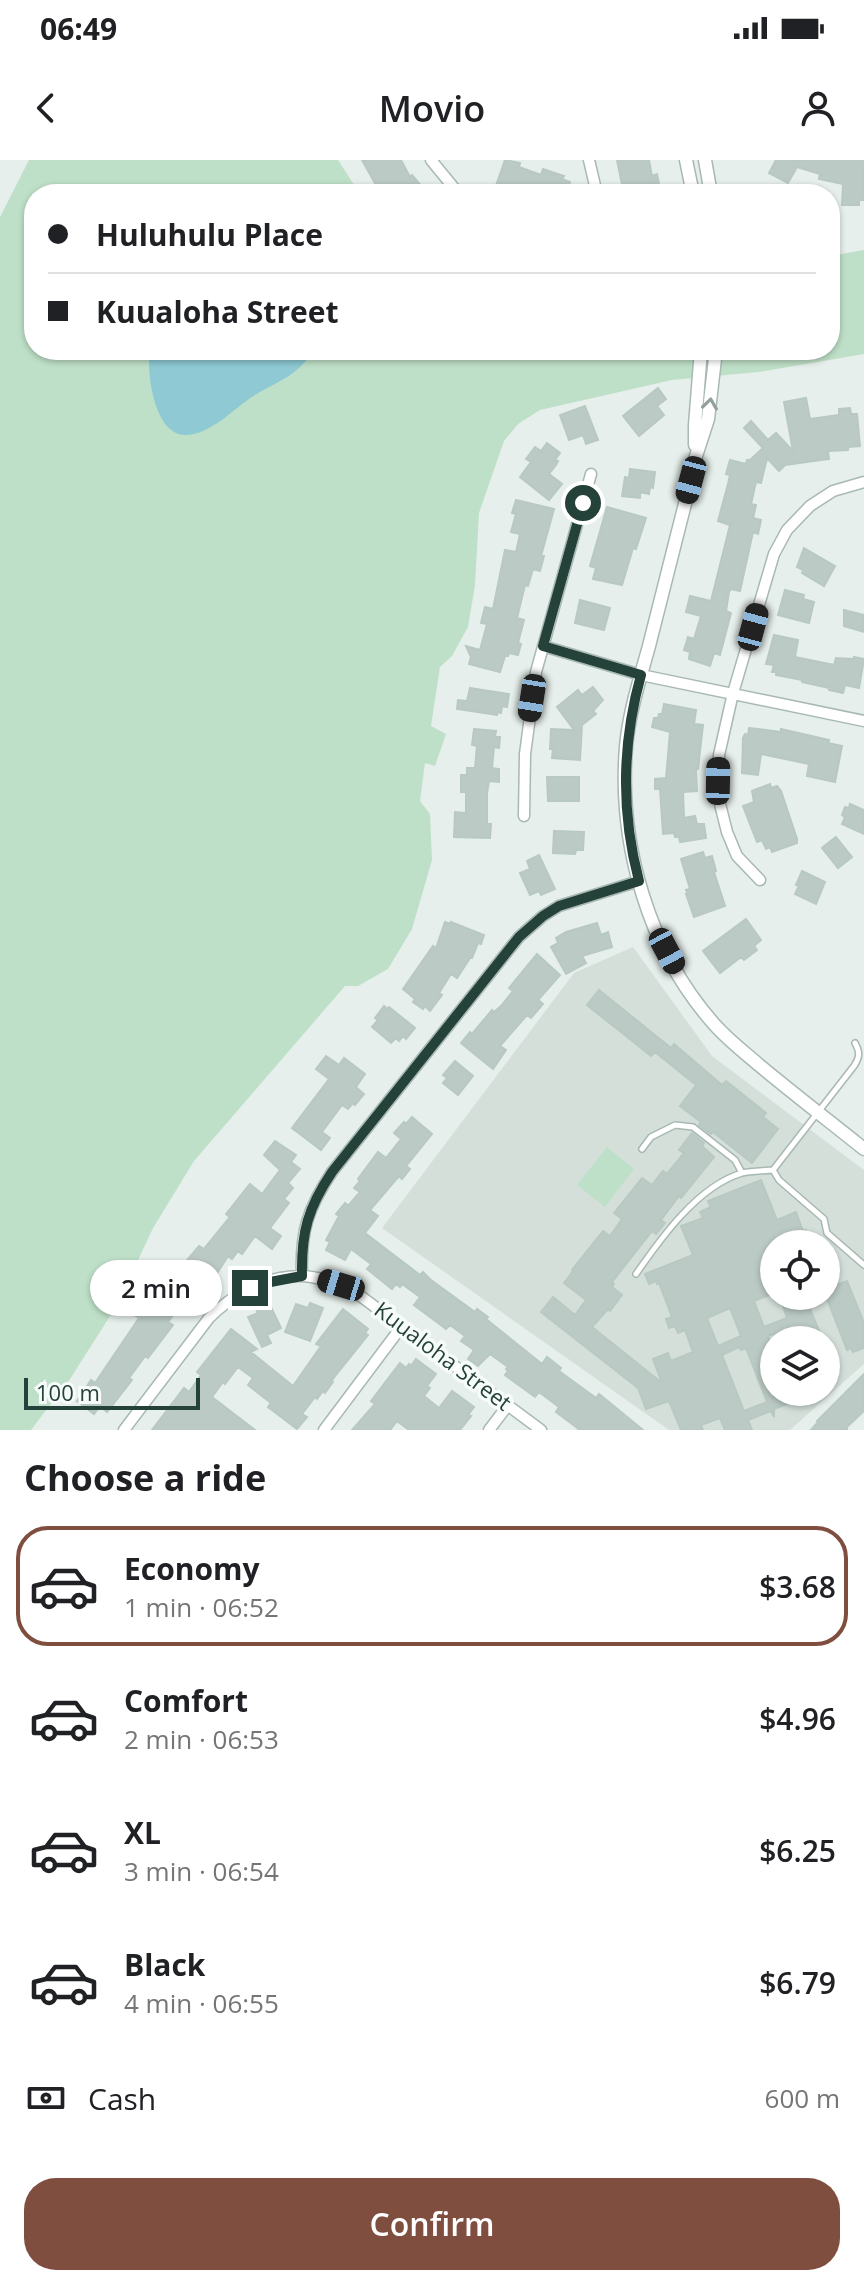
<!DOCTYPE html>
<meta charset="utf-8">
<style>
:root{--surface:#fff;--page:#f2f2f2;--text:#202124;--muted:#757577;--line:#e0e0e0;--accent:#7f4e3f}
body{margin:0;font-family:"Open Sans",sans-serif;background:var(--page);color:var(--text);height:100vh;display:flex;flex-direction:column;font-size:30px;white-space:nowrap}
*{box-sizing:border-box;margin:0}
p{font-size:26px;color:var(--muted)}
.icon{flex:none;width:44px;height:44px;fill:none;stroke:currentColor;stroke-width:2;stroke-linecap:round;stroke-linejoin:round}
.map{position:relative;height:1270px;overflow:hidden}
.sheet{display:flex;flex-direction:column;background:var(--surface);flex:1}
.sheet>*{flex:none}
.top-card{position:absolute;left:24px;top:24px;width:816px;height:176px;border-radius:32px;box-shadow:0 2px 6px #0004;display:grid;align-content:center;height:176px;padding:0 24px;background:var(--surface)}
.controls{position:absolute;left:760px;top:1070px;display:grid;gap:16px}
.controls a{display:grid;place-items:center;width:80px;height:80px;border-radius:50%;background:var(--surface);box-shadow:0 2px 6px #0004;font-size:40px}
.scale{position:absolute;left:24px;bottom:20px;width:176px;box-sizing:border-box;padding-left:8px;border:4px solid #24423a;border-top:0;font-size:22px;line-height:28px;white-space:nowrap;color:#24423a;-webkit-text-stroke:6px #f7fbf9;paint-order:stroke}
.end{position:absolute;width:36px;height:36px;margin:-18px;border:10px solid #24423a;background:#fff;box-shadow:0 0 0 4px #fff}
.from{border-radius:50%}
.bubble{position:absolute;height:56px;border-radius:28px;background:var(--surface);box-shadow:0 2px 6px #0004;font-size:26px;font-weight:600;line-height:56px;text-align:center}
.car{position:absolute;width:24px;height:48px;margin:-24px -12px;border-radius:10px;box-shadow:0 0 6px 2px #0007;background:linear-gradient(#222 24%,#8ab4d8 0 40%,#222 0 76%,#8ab4d8 0 86%,#222 0)}
.top-card b{display:flex;align-items:center;gap:28px;height:76px;font-size:30px}
.top-card b+b{border-top:2px solid var(--line)}
.top-card i{width:20px;height:20px;background:var(--text)}
ul{padding:0;list-style:none}
li{display:flex;align-items:center;gap:24px;height:120px;margin:0 16px 12px;padding:0 8px;border:4px solid transparent;border-radius:32px}
li div{flex:1}
li b{display:block;font-size:30px}
li em{font-style:normal;font-weight:600}
li.active{border-color:var(--accent)}
li>.icon{width:72px;height:72px;stroke-width:1.5}
h2{padding:0 24px;font-size:36px;line-height:96px}
.pay{display:flex;align-items:center;gap:20px;height:88px;padding:0 24px;font-size:30px}
.pay p{margin-inline-start:auto}
.primary-button{display:flex;gap:16px;margin-top:auto;padding:16px 24px}
.primary-button a{flex:1;height:92px;border-radius:32px;background:var(--accent);color:#fff;font-size:32px;font-weight:600;line-height:92px;text-align:center}
.status{display:flex;justify-content:space-between;align-items:center;height:56px;padding:0 40px;background:var(--surface);direction:ltr}
.status svg{height:22px;fill:currentColor}
header{display:flex;justify-content:space-between;align-items:center;height:104px;padding:0 24px;background:var(--surface);font-size:36px;font-weight:600}
.map>svg:first-child{display:block}
.built{fill:#d4dfda;fill-rule:evenodd}
.green{fill:#bfe0c8}
.water{fill:#8ec9d4}
.building{fill:#bbcac4;stroke:#b8c9c2;stroke-width:2;fill-rule:evenodd}
.lines{fill:none;stroke-linecap:round;stroke-linejoin:round}
.service-casing{stroke:#a8b8b2;stroke-width:8}
.minor-casing{stroke:#a8b8b2;stroke-width:13}
.tertiary-casing{stroke:#a8b8b2;stroke-width:15}
.service{stroke:#fff;stroke-width:5}
.minor{stroke:#fff;stroke-width:10}
.tertiary{stroke:#fff;stroke-width:12}
.oneway{stroke:#92a09c}
.route{stroke:#24423a;stroke-width:10}
.labels{text-anchor:middle;stroke-width:7;stroke-linejoin:round;paint-order:stroke}
.street-label{font-size:22px;fill:#24423a;stroke:#f7fbf9}
</style>
<div class="status"><b>06:49</b><svg viewBox="0 0 49 12"><path d="M0 12V9h3v3zM5 12V6h3v6zM10 12V3h3v9zM15 12V0h3v12zM26 1h20v11H26zM47 4h2v5h-2z"/></svg></div>
<header><svg class="icon" aria-label="back" viewBox="0 0 24 24"><path d="M15 5l-7 7 7 7"/></svg>Movio<svg class="icon" aria-label="person" viewBox="0 0 24 24"><circle cx="12" cy="8" r="4"/><path d="M4 21q1-7 8-7t8 7"/></svg></header>
<div class="map">
<svg width="864" height="1270" viewBox="0 0 864 1270">
<rect width="100%" height="100%" fill="#e6efeb"/>
<path class="built" d="M633,787L712,896L864,1010V1204L790,1270H669L382,1068L574,813ZM774,1084H826V1136H774ZM774,1180H826V1232H774Z"/>
<path class="green" d="M29,0H338L360,34H34V190H830V96L864,90V194L759,212L672,220L540,250L518,264L504,281L479,353L475,425L468,467L452,496L440,507L431,566L446,574L435,606L425,603L420,641L430,654L432,700L412,769L388,809L358,826H345L194,1001L153,1068L117,1145L70,1219L31,1270H0V57Z
M607,987L634,1009L605,1047L577,1025Z"/>
<path class="water" d="M150,190H203L213,194L229,195L249,194L264,190H314C309,198 301,207 293,213C281,222 267,227 255,235C234,248 211,275 185,275C154,275 146,212 150,190Z"/>
<path class="building" d="M362,0H401L410,17L412,15L428,34H381Z
M505,0L520,3L519,7L541,15L543,9L564,16L562,19L570,22L567,34H518L508,30L507,34H493Z
M617,0H649L652,16L657,14L661,34H624Z
M776,0H864V40H859V45H842L843,24L819,19L820,14L797,7L788,23L769,13Z
M658,228L666,239L657,246L664,255L639,276L623,256Z
M806,238L810,259L839,255V249L850,248L851,254H857L860,286L848,287V290L828,291L829,299L785,305L779,311L767,298L761,323L756,322L751,344L756,345L753,358L761,360L758,374L753,372L740,431L731,429L729,432L726,451L731,453L720,495L714,493L710,506L689,499L690,492L684,490L688,477L694,479L701,456L686,452L690,436L711,441L730,365L718,361L728,324L730,315L726,314L730,300L746,304L747,300H750L763,288L744,268L751,261L768,280L776,273L793,291L784,242Z
M585,246L598,280L586,284L583,275L569,280L560,255Z
M547,283L560,293L555,300L558,301L556,305L549,314L562,324L549,340L520,317L531,302L526,299L535,287L541,291Z
M630,309L655,312L653,328L650,327L649,334L640,332V338L622,336L625,317L629,318Z
M516,340L554,349L541,396H544L540,411L533,409L528,426L525,425L517,458L524,460L518,483L521,484L518,495L509,493L508,496H505L500,512L469,504L471,497L466,486L480,490L487,464L481,463L485,447L493,449L505,390L516,392L520,374L511,372L516,354L512,353Z
M607,347L646,358L636,389L633,388L622,425L593,419L596,408L590,406Z
M804,388L835,406L824,426L802,413L803,410L797,407Z
M785,430L804,435L803,439L814,442L809,463L778,455Z
M580,440L610,448L604,470L575,463Z
M844,450L864,455V472L844,466Z
M774,475L798,480L795,497L834,505L836,498L854,499V497L864,499L859,528L845,525L843,533L829,530V528L802,522V520L776,515V512H772L774,505L766,504Z
M593,527L603,540L593,551L596,554L582,565L580,600L552,598L553,589H550L551,569L574,570L557,547L578,530L582,535Z
M470,528L509,534L507,547L502,546L501,553L498,552L497,555L457,549L458,540L467,541Z
M664,544L696,550L694,564L703,565L698,609H696L697,631L683,632L684,658L695,656L697,664H704L706,678L680,682L679,677H675L674,673L663,674L660,629H655V619L666,618L670,572L652,567L654,558H658L659,554H662Z
M749,568L781,572V569L829,580L828,583L842,586L835,622L807,616L809,604L761,594L758,615L742,613L743,578L745,574L748,575Z
M474,569L496,571L495,577H500L499,588L494,587L492,608L499,609V622L489,621L487,633V664H491L490,678L454,677L455,652L466,653V632H461V615H467V608H475L477,586L472,585Z
M547,617H579V641H548Z
M770,624L771,628L777,626L781,631L797,679V683L772,692L770,687L766,689L762,680L757,682L743,646L754,642L752,631Z
M850,644L864,650V674L842,664L845,657L842,655L845,647L849,648Z
M554,671L584,672L583,690H576L575,694L553,693Z
M836,677L852,697L838,708L822,688Z
M703,692L705,698L712,696L716,711L714,712L725,746L694,757L686,734H688L686,730L690,729L681,699Z
M539,695L555,729L541,735L539,731L530,735L520,713L530,709L527,701Z
M802,711L825,722L816,744L795,734L799,726L796,725Z
M746,759L761,780L754,786L757,790L744,800L741,797L720,813L703,791Z
M445,762L451,764V762L484,775L481,784L478,783L472,798H470L457,818L451,814L439,833L442,835L430,851L425,846L423,849L413,842L415,839L403,829L433,786L436,788Z
M597,763L601,775L608,772L612,787L582,796L586,803L566,814L551,787L558,783L556,778L566,772Z
M537,794L560,815L538,840L543,844L531,858L527,855L500,886L506,890L493,909L461,883L470,872L472,874L492,850L494,852L501,846L513,831L509,828Z
M599,830L671,888L674,884L722,925L726,921L766,953L763,957L778,969L752,1003L713,972L711,974L699,965L701,962L680,946L696,925L655,892L651,896L587,845Z
M384,846L387,849L389,847L415,868L406,879L403,876L399,881L396,878L391,883L372,867L378,860L375,858Z
M326,896L339,905L344,898L365,914L356,927L364,934L355,945L353,943L348,949L342,945L322,972L330,978L321,990L292,968L329,919L316,909Z
M455,901L473,916L458,935L443,923L447,918L443,915Z
M412,957L432,974L406,1006L410,1009L402,1019L399,1016L370,1050L378,1056L365,1073L420,1115L423,1112L431,1120L475,1152L477,1149L488,1157L486,1159L542,1204L547,1197L561,1208L559,1211L596,1238L599,1234L643,1270H580L556,1252L559,1247L539,1232L535,1237L505,1215L508,1211L506,1209L508,1207L490,1194L478,1206L468,1199L474,1190L461,1181L465,1176L450,1165L446,1169L414,1145L420,1137L402,1124L400,1127L396,1124L392,1129L367,1109L371,1104L351,1089L345,1100L326,1090L330,1082L326,1080L339,1056L336,1054L345,1043L348,1046L360,1032L354,1028L360,1021L358,1019L378,992L386,998L401,979L394,973L404,962L406,964Z
M692,973L704,983L702,986L714,997L681,1038L679,1036L661,1060L665,1063L656,1074L652,1071L612,1122L614,1124L612,1127L622,1135L610,1151L608,1149L592,1167L662,1223L653,1199L668,1193L671,1201L693,1192L685,1170L678,1173L675,1166L669,1168L666,1159L672,1157L659,1123L657,1124L656,1121L649,1124L645,1114L693,1095L681,1066L703,1058L700,1052L711,1047L708,1041L761,1020L777,1060L796,1052L803,1071L806,1070L812,1084H774V1133L754,1141L764,1167L787,1158L783,1146L805,1137L823,1180H796L791,1167L768,1176L774,1192V1232H790L794,1241L774,1249V1257L771,1251L748,1260L752,1270H725L720,1258L701,1265L703,1270H681L669,1241L646,1249L638,1228L541,1152L553,1137L575,1155L586,1140L564,1123L573,1111L572,1110L603,1071L610,1076L622,1059L614,1053L642,1018L652,1025L663,1011L667,1014L684,993L679,990ZM730,1148L741,1176L718,1186L707,1158ZM739,1187L741,1190L746,1188L767,1242L744,1251L722,1195Z
M275,981L296,995L291,1002L300,1009L288,1023L293,1028L284,1039L289,1043L270,1068L281,1076L272,1089L255,1076L242,1094L238,1091L232,1099L228,1096L209,1126L204,1123L187,1147L182,1143L168,1162L173,1165L148,1198L145,1196L135,1210L129,1218L132,1220L107,1252L100,1246L94,1254L77,1241L91,1220L95,1223L139,1158L134,1155L165,1113L159,1109L164,1102L178,1111L199,1086L204,1089L230,1057L226,1054L250,1024L262,1034L280,1010L264,995Z
M847,1121L864,1163V1188L853,1192L851,1188L847,1190L826,1136V1129Z
M269,1143L281,1168L267,1175L271,1183L262,1187L248,1157L258,1153L256,1149Z
M310,1143L323,1148L310,1181L285,1172L296,1144L308,1148Z
M343,1149L368,1169L365,1173L368,1175L332,1220L333,1222L325,1233L323,1231L317,1239L315,1237L302,1254L307,1257L297,1269L268,1247L271,1243L248,1225L253,1218L238,1207L225,1224L223,1222L212,1237L255,1270H152L184,1228L189,1232L201,1215L197,1212L231,1169L257,1189L251,1192L293,1226L321,1186L316,1184Z
M416,1199L436,1214L427,1226L430,1228L424,1236L439,1248L452,1231L474,1247L468,1255L471,1256L460,1270H409L397,1261L390,1270H352L375,1244L371,1241L400,1203L406,1208L409,1204L411,1206Z
M864,1214V1251L847,1267V1270H811L818,1262L817,1261Z"/>
<g class="lines">
<defs>
<path id="service" d="M642,989L651,977L675,965L693,967L735,1000L742,1013
M773,1010L779,1020L824,1059L827,1073L864,1105
M636,1114C661,1078 698,1026 742,1013C752,1011 763,1011 773,1010L854,906C860,897 860,892 855,883"/>
<path id="minor" d="M431,0L459,34
M589,0L597,34
M543,486L641,515L864,561
M524,656L525,594L536,512L591,314
M760,720L737,696L727,672L720,644L719,595L733,533L774,394L787,370L810,346L833,331L864,322
M302,1116C300,1072 308,1048 332,1012L519,777L543,756L559,746L639,721
M124,1270L209,1158C233,1134 266,1116 300,1116C319,1116 338,1124 355,1132L541,1270
M324,1270L402,1166
M489,1270L508,1245"/>
<path id="tertiary" d="M686,0L693,34
M705,0L711,34
M716,190L708,259L696,296L691,320C677,375 663,430 649,486C640,519 629,552 626,587C618,684 649,791 714,864C727,879 744,892 759,905C794,934 829,961 864,989
M695,285V265L701,190"/>
</defs>
<use href="#service" class="service-casing"/>
<use href="#minor" class="minor-casing"/>
<use href="#tertiary" class="tertiary-casing"/>
<use href="#service" class="service"/>
<use href="#minor" class="minor"/>
<use href="#tertiary" class="tertiary"/>
</g>
<defs><path id="oneway-chevron" d="M-2-3.5L2.5 0L-2 3.5" fill="none" stroke-width="1.6" stroke-linecap="round" stroke-linejoin="round" transform="scale(2)"/></defs>
<use class="oneway" href="#oneway-chevron" transform="translate(710 244) rotate(-82)"/>
<g class="lines">
<path class="route" d="M250,1128L265,1123L302,1116C301,1072 308,1048 332,1012L519,777L543,756L559,746L639,721C621,653 622,583 641,515L543,486L583,343"/>
</g>
<g class="labels">
<g class="street-label">
<text transform="translate(443 1196) rotate(37)" y="8">Kuualoha Street</text>
</g>
</g>
</svg>
<div class="controls">
<a><svg class="icon" aria-label="locate" viewBox="0 0 24 24"><circle cx="12" cy="12" r="6"/><path d="M12 2v4M12 18v4M2 12h4M18 12h4"/></svg></a>
<a><svg class="icon" aria-label="layers" viewBox="0 0 24 24"><path d="M12 4l9 5-9 5-9-5zM3 14l9 5 9-5"/></svg></a>
</div>
<div class="scale">100 m</div>
<i class="end from" style="left:583px;top:343px"></i>
<i class="end" style="left:250px;top:1128px"></i>
<div class="bubble" style="left:90px;top:1100px;width:132px">2 min</div>
<i class="car" style="left:691px;top:320px;rotate:195deg"></i>
<i class="car" style="left:753px;top:467px;rotate:15deg"></i>
<i class="car" style="left:532px;top:538px;rotate:189deg"></i>
<i class="car" style="left:718px;top:621px;rotate:1deg"></i>
<i class="car" style="left:667px;top:791px;rotate:152deg"></i>
<i class="car" style="left:341px;top:1125px;rotate:287deg"></i>
<div class="top-card">
<b><i class="from"></i>Huluhulu Place</b>
<b><i></i>Kuualoha Street</b>
</div>
</div>
<section class="sheet">
<h2>Choose a ride</h2>
<ul>
<li class="active"><svg class="icon" aria-label="car" viewBox="0 0 24 24"><path d="M5 17H2v-5l4-1 3-4h7l3 4 3 1v5h-3M9 17h6M6 11h13"/><circle cx="7" cy="17" r="2"/><circle cx="17" cy="17" r="2"/></svg><div><b>Economy</b><p>1 min · 06:52</p></div><em>$3.68</em></li>
<li><svg class="icon" aria-label="car" viewBox="0 0 24 24"><path d="M5 17H2v-5l4-1 3-4h7l3 4 3 1v5h-3M9 17h6M6 11h13"/><circle cx="7" cy="17" r="2"/><circle cx="17" cy="17" r="2"/></svg><div><b>Comfort</b><p>2 min · 06:53</p></div><em>$4.96</em></li>
<li><svg class="icon" aria-label="car" viewBox="0 0 24 24"><path d="M5 17H2v-5l4-1 3-4h7l3 4 3 1v5h-3M9 17h6M6 11h13"/><circle cx="7" cy="17" r="2"/><circle cx="17" cy="17" r="2"/></svg><div><b>XL</b><p>3 min · 06:54</p></div><em>$6.25</em></li>
<li><svg class="icon" aria-label="car" viewBox="0 0 24 24"><path d="M5 17H2v-5l4-1 3-4h7l3 4 3 1v5h-3M9 17h6M6 11h13"/><circle cx="7" cy="17" r="2"/><circle cx="17" cy="17" r="2"/></svg><div><b>Black</b><p>4 min · 06:55</p></div><em>$6.79</em></li>
</ul>
<div class="pay"><svg class="icon" aria-label="cash" viewBox="0 0 24 24"><path d="M3 7h18v10H3z"/><circle cx="12" cy="12" r="2"/></svg>Cash<p>600 m</p></div>
<div class="primary-button"><a>Confirm</a></div>
</section>
